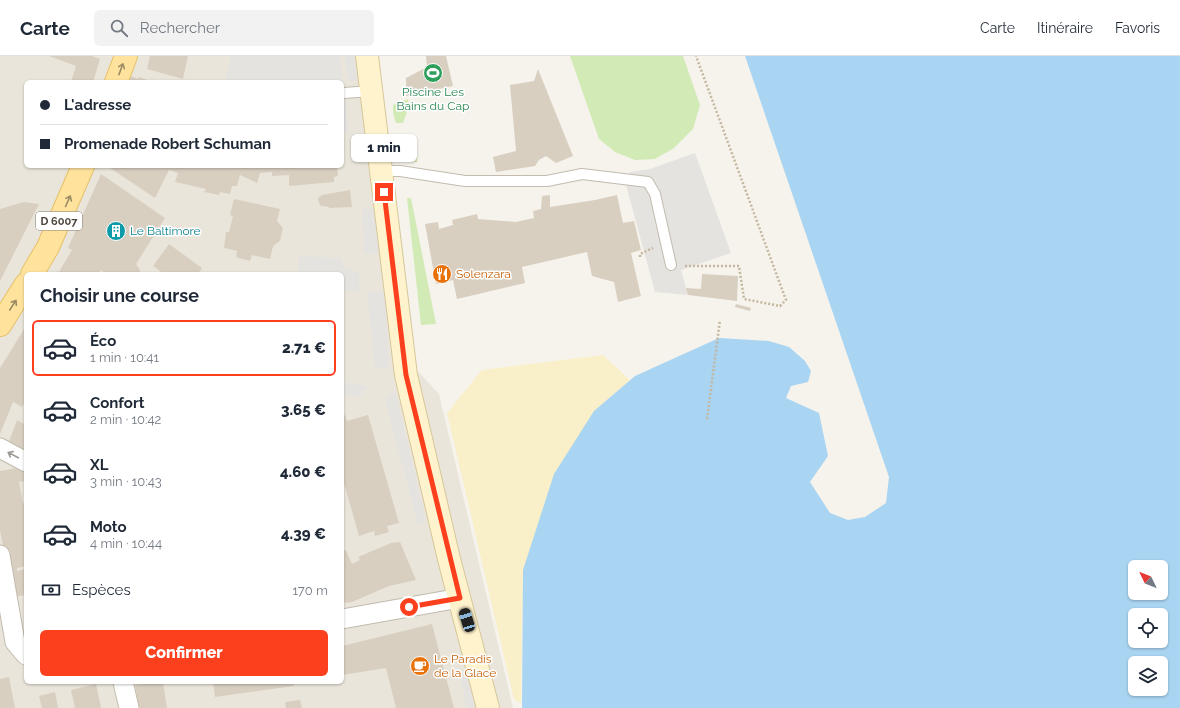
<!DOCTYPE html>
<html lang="fr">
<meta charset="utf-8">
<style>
:root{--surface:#fff;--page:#f2f2f3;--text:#1f2937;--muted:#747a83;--line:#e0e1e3;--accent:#fc3f1d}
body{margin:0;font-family:Raleway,sans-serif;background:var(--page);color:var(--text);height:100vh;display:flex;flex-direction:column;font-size:15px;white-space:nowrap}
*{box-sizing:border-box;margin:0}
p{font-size:13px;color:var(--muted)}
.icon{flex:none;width:22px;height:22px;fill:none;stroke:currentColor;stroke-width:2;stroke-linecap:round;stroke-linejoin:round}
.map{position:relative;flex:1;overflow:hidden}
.panel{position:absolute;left:24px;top:216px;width:320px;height:412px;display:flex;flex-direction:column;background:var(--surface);border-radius:6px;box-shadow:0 1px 3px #0004}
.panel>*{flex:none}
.hud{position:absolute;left:24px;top:24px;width:320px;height:88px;border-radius:6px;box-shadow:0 1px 3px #0004;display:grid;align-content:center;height:88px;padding:0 16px;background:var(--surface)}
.needle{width:26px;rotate:313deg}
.controls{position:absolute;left:1128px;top:504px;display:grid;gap:8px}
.controls a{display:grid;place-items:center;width:40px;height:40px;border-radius:6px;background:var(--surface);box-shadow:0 1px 3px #0004;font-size:20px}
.end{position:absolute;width:18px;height:18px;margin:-9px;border:5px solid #fc3f1d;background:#fff;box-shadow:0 0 0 2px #fff}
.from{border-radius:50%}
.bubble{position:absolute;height:28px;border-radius:6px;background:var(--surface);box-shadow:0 1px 3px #0004;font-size:13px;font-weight:800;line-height:28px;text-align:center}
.car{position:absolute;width:12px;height:24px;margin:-12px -6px;border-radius:5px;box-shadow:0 0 3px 1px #0007;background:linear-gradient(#222 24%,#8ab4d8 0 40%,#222 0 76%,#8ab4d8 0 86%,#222 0)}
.hud b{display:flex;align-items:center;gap:14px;height:38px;font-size:15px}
.hud b+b{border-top:1px solid var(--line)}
.hud i{width:10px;height:10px;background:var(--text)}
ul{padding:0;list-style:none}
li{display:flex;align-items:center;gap:12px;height:56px;margin:0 8px 6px;padding:0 8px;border:2px solid transparent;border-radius:6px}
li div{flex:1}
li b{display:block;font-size:15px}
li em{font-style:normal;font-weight:800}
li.active{border-color:var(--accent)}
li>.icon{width:36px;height:36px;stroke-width:1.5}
h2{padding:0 16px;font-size:18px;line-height:48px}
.pay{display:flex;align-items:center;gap:10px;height:44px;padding:0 16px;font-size:15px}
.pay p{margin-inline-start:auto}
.action{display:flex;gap:8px;margin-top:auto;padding:8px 16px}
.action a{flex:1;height:46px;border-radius:6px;background:var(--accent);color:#fff;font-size:16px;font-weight:800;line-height:46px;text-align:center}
header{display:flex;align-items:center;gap:24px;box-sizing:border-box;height:56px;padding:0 20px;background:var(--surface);border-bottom:1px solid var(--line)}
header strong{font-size:19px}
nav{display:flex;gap:22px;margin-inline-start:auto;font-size:14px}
.search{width:280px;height:36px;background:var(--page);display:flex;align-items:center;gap:10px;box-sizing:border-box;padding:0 14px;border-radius:6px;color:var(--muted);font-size:15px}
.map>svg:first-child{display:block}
.residential{fill:#eae5da;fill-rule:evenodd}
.green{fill:#d2eab5}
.sand{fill:#f9efc9}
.parking{fill:#e5e3e0}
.water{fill:#a9d4f2;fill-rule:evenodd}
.building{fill:#d8cfc1}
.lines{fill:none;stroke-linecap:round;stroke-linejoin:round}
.service-casing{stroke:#c2bbae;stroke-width:12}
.minor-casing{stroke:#c2bbae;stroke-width:21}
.secondary-casing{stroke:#d6c79b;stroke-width:24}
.primary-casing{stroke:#e6c16a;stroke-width:24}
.path{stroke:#c4b79f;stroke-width:2.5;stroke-dasharray:2 2;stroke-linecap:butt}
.service{stroke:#fff;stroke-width:10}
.minor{stroke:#fff;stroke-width:19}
.secondary{stroke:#fff3cd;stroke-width:22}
.primary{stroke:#ffe39c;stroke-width:22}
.oneway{stroke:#9c8c66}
.oneway2{stroke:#9c9892}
.route{stroke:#fc3f1d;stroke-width:5}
.labels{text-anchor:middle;stroke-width:3;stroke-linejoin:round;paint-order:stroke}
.shield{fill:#fff;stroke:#817c74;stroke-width:1}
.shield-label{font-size:11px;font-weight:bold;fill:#4b4439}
.leisure-label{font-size:12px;fill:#27864d;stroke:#fff}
.culture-label{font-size:12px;fill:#0d838f;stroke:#fff;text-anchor:start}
.food-label{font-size:12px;fill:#c56008;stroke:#fff;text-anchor:start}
</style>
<header>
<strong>Carte</strong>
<div class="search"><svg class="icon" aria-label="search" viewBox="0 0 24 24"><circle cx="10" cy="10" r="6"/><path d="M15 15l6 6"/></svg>Rechercher</div>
<nav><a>Carte</a><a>Itinéraire</a><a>Favoris</a></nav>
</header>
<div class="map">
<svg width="1180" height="652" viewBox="0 0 1180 652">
<rect width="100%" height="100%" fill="#f6f3ec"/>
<path class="residential" d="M0,0H359L392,288L439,338L513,652H0ZM26,26H342V110H26ZM26,218H342V626H26Z"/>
<path class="green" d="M570,0H683L700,49L693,73L674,92L655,103L635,104L615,96L599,83Z
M408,43L409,50L403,67H396L393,57V49Z
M405,84L417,101V106H407L399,99L396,87Z
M407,142H411L436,268L421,269Z"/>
<path class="sand" d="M603,299L630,324L594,355L523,514L521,647L514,643L447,357L482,314Z"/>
<path class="parking" d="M231,0H340L349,77H342V26H225Z
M345,0H357L361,24L348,25Z
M695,97L731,197L681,214L688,239L655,236L626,129L630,116L650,113Z
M362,153H377L378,198L364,197Z
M299,200L341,202L344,212L359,216V235L342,234V218H297Z
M386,235L389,312H375L367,236Z
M342,326L368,330L360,341L342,338Z
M395,335L426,465L418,468L385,344Z
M459,618L474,623L481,652H467Z"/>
<path class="water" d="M745,0H1180V652H522L523,514L554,418L594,355L635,320L719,282L769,285L789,291L805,305L811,315L808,326L791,330L786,342L819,357L828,400L810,426L830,457L848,464L865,461L886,447L889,421ZM1135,511H1161V537H1135ZM1135,559H1161V585H1135ZM1135,607H1161V633H1135Z"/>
<path class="building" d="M49,0H92L100,3L93,26H71L76,10Z
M150,0H188L183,23L147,13Z
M426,0H446L453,30L406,40V22L427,11Z
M538,13L573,100L556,107L546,100L539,104L535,110L496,116L493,101L516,95L510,29L534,25Z
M128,19L138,23L139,21L153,26H126Z
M107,110H333L334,112H337L338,120L334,121V126L289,130V119L272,120V116L260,117L257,127L240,119L237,130H232L230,138L220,136L219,139L204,136L206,133L175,126L178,117L169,114L155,142Z
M101,118L165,162L136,208L140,214V218H107L101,214L98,218H56L57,215L59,216L72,194L68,192Z
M350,134L352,151L329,152V151L321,150L319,147L318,142L322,139Z
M550,139V151L595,144L617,139L623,167L634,165L641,194L631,197L641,240L618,246L614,226L592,220L587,196L522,211L525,227L457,243L453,224L436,228L425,168L438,166L439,173L453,169L452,164L477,158L478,163L516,166L534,162L533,155L541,153L542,140Z
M234,143L280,153L277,165L283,172L280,185L273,190L270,203L252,199L250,205L236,201L237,195L224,192L226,176H229L233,160L230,159Z
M24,146L39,148L0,225V153Z
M169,188L202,212L198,218H164L153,210Z
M702,218L738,220L737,245L688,239L686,232L701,233Z
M736,248L751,252L750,255L735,251Z
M26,270V344L22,351L13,346L0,378V312Z
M345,359L347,365L368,359L399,467L387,470L389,476L375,480L374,475L359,480L342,420V360Z
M17,364L26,369V393L24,392L22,396L8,388Z
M17,412L26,417V425L19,426L23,447H26V510L17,512V515L26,513V539L12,541L0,474V415Z
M400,486L416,524L389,530L352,546L342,547V495L346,494L352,508L360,504L358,501L391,487Z
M432,568L454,652H396L386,612L342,619V590Z
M9,621L15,652H0V623Z
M141,626H163L167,652H139L135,629L142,628Z
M213,626H294V630L215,641Z
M96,628L101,652H75L71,634Z
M55,636L58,652H42L39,640Z
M300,644L302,652H286L285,646Z"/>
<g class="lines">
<defs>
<path id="service" d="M344,37L371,35
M381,115H400L465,125H547L582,118L648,126L655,138L671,209"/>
<path id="minor" d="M0,392L26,406
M0,499L15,586L26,599
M342,563L460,542
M123,626L129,652"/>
<path id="secondary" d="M367,0L406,319L449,503L488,652"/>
<path id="primary" d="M116,26L126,0
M32,218L48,191L83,110
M0,269L26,228"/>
</defs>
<use href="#service" class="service-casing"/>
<use href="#minor" class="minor-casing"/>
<use href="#secondary" class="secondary-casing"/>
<use href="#primary" class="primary-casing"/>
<path class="path" d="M640,201V198L653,192
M685,210H739L744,243L780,250L786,244L696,0
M707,363L720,264"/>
<use href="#service" class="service"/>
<use href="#minor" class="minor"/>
<use href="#secondary" class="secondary"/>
<use href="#primary" class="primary"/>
</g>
<defs><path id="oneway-shaft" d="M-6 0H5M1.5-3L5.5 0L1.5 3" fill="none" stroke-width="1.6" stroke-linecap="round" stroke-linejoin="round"/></defs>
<g class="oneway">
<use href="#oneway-shaft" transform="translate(121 13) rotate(-70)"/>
<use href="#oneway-shaft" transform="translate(68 145) rotate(-66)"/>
<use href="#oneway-shaft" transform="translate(13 249) rotate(-57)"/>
</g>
<use class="oneway2" href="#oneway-shaft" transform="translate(13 399) rotate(-152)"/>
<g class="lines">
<path class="route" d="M384,136L406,319L460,542L409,551"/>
</g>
<defs>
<symbol id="stadium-disc" viewBox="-11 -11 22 22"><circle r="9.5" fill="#2e9e5b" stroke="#fff"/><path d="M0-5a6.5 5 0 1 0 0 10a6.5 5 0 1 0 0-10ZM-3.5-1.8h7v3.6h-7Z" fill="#fff"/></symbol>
<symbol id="building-disc" viewBox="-11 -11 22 22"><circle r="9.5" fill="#0f9aa8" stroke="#fff"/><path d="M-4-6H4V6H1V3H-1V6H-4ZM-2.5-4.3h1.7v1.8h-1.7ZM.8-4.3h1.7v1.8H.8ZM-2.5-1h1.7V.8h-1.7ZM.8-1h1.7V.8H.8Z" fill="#fff"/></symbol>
<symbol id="restaurant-disc" viewBox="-11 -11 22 22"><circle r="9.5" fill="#e8710a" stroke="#fff"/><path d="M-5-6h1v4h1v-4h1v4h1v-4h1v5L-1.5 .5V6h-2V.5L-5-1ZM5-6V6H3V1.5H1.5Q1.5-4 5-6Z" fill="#fff"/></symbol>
<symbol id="cafe-disc" viewBox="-11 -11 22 22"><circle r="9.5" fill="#e8710a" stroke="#fff"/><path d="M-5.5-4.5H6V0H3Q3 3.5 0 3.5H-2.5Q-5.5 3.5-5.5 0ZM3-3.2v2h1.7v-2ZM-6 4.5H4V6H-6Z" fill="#fff"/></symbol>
</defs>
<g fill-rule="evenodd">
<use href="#stadium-disc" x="422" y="6" width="22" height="22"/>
<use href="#building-disc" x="105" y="164" width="22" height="22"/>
<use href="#restaurant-disc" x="431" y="207" width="22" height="22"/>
<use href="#cafe-disc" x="409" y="599" width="22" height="22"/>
</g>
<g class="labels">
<rect class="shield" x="36" y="156" width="46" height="18" rx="3"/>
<g class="shield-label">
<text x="59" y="169">D 6007</text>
</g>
<g class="leisure-label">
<text x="433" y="40">Piscine Les<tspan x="433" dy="14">Bains du Cap</tspan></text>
</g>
<g class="culture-label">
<text x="130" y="179">Le Baltimore</text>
</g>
<g class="food-label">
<text x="456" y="222">Solenzara</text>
<text x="434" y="607">Le Paradis<tspan x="434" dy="14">de la Glace</tspan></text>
</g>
</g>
</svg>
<div class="controls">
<a><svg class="needle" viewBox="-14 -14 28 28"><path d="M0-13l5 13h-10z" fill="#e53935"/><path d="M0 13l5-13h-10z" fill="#747a83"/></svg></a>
<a><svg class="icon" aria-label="locate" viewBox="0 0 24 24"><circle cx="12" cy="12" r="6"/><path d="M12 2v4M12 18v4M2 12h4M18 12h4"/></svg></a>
<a><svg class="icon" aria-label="layers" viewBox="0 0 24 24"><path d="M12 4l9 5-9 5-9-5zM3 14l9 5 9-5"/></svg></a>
</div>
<i class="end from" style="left:409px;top:551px"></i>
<i class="end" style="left:384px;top:136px"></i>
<div class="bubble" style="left:351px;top:78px;width:66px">1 min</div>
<i class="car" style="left:467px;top:564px;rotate:343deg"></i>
<div class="hud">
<b><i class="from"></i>L'adresse</b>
<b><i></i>Promenade Robert Schuman</b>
</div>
<section class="panel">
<h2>Choisir une course</h2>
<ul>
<li class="active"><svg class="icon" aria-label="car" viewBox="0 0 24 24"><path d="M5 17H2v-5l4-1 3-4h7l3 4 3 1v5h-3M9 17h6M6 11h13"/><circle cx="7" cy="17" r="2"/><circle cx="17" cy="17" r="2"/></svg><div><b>Éco</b><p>1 min · 10:41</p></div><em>2.71 €</em></li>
<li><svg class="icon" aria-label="car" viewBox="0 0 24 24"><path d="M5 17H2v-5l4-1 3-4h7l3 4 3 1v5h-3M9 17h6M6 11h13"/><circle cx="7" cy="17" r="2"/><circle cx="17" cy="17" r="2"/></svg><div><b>Confort</b><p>2 min · 10:42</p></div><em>3.65 €</em></li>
<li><svg class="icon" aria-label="car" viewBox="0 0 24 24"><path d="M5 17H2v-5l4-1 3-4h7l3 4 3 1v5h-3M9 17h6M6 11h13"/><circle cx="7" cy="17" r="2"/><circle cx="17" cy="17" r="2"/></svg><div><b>XL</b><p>3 min · 10:43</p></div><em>4.60 €</em></li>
<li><svg class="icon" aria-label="car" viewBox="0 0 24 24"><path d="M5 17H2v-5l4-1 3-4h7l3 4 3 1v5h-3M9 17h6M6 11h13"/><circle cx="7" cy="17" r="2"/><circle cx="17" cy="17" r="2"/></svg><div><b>Moto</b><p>4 min · 10:44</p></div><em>4.39 €</em></li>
</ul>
<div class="pay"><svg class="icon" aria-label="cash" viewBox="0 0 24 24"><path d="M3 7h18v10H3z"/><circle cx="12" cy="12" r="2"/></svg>Espèces<p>170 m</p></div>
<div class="action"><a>Confirmer</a></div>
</section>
</div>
